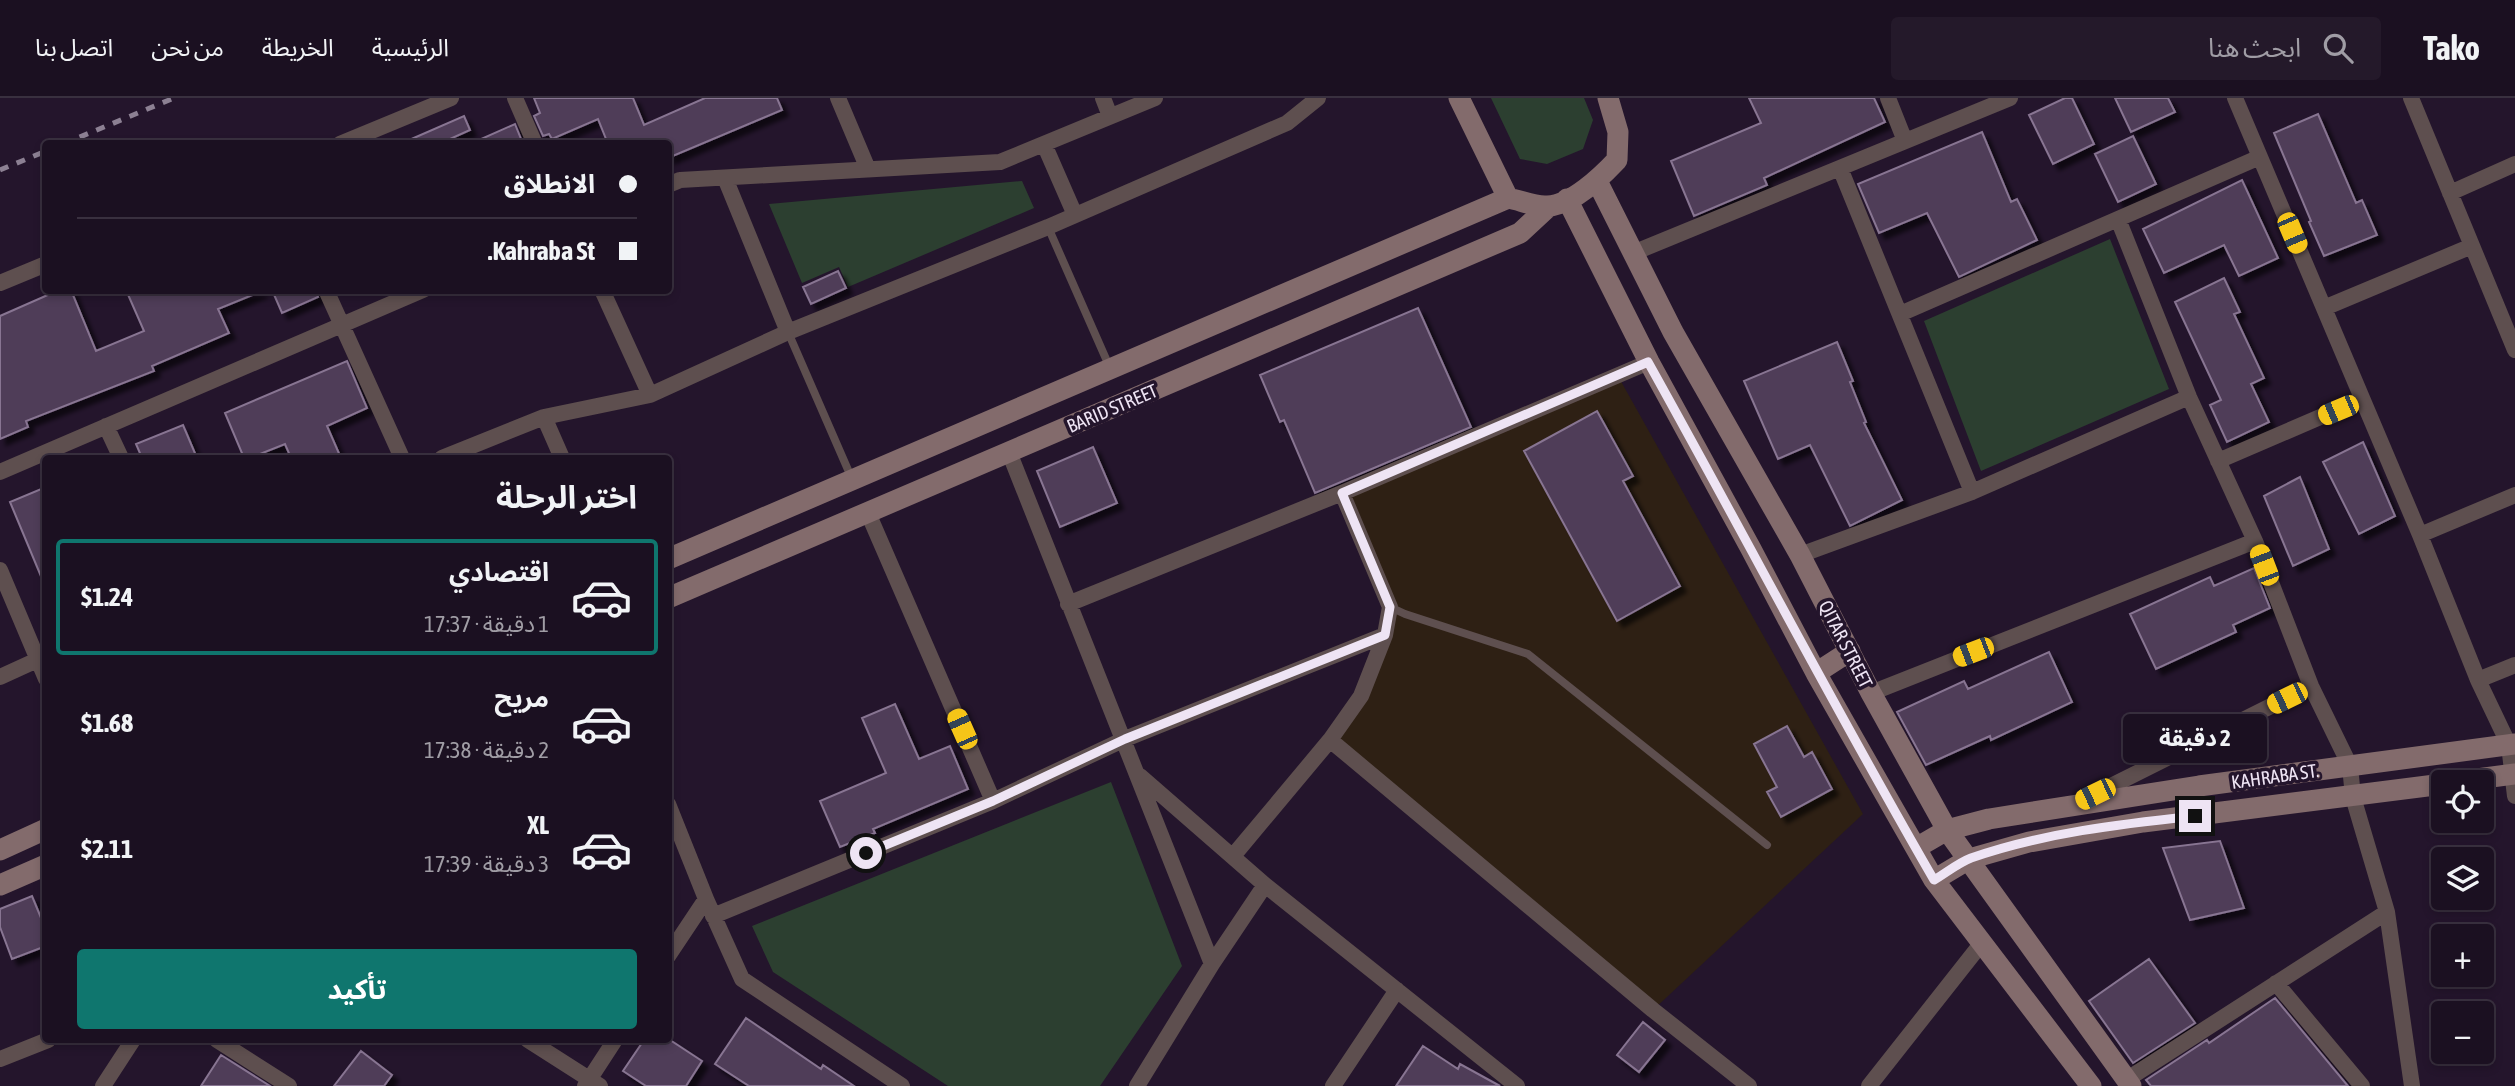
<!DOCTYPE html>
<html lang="ar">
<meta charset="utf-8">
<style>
:root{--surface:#1b1021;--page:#24192a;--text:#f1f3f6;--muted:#a09da5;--line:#39303f;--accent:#0f766e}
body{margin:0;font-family:"Asap Condensed","Noto Sans Arabic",sans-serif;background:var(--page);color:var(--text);direction:rtl;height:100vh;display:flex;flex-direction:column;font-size:26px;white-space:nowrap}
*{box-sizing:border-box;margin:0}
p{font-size:23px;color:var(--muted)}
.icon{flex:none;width:38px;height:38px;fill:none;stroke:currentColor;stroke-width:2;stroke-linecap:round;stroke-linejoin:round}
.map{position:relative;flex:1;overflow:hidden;direction:ltr}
.side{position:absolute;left:42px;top:357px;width:630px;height:588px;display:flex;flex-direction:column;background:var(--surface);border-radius:7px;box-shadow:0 4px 10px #0003,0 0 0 2px var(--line);direction:rtl}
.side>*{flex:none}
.guide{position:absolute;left:42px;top:42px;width:630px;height:154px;border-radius:7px;box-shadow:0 4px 10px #0003,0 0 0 2px var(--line);direction:rtl;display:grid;align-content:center;height:154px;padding:0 35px;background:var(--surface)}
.tools{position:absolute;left:2431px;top:672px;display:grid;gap:14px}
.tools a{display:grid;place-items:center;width:63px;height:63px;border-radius:7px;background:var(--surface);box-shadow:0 4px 10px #0003,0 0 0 2px var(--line);font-size:35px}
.end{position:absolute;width:32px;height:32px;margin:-16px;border:9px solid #eee4f4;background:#111;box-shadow:0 0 0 4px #111}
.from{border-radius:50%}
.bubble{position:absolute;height:49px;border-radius:7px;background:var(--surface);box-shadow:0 4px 10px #0003,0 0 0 2px var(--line);font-size:23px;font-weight:700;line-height:49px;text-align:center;direction:rtl}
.car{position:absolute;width:21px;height:42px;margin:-21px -10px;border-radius:9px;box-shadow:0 0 5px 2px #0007;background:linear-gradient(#f5c518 24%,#345 0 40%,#f5c518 0 76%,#345 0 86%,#f5c518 0)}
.guide b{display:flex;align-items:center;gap:24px;height:66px;font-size:26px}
.guide b+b{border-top:2px solid var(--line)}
.guide i{width:18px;height:18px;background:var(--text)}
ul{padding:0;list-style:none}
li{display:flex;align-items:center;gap:21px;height:116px;margin:0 14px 10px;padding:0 21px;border:4px solid transparent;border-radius:7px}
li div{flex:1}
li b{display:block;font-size:26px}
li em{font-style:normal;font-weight:700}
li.current{border-color:var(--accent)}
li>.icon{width:63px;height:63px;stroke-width:1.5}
h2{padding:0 35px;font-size:32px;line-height:84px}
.primary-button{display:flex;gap:14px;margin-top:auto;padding:14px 35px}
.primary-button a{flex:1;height:80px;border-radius:7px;background:var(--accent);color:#fff;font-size:28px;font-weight:700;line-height:80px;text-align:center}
header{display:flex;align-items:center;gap:42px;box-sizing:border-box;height:98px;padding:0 35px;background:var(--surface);border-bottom:2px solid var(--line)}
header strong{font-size:33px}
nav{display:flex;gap:38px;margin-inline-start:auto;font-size:24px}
.search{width:490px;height:63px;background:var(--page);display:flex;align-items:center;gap:18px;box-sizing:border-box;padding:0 24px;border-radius:7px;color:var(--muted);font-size:26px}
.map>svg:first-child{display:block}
.industrial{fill:#2e2014}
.green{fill:#2c3f30}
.building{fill:#4f3d58;stroke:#887592;stroke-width:2;filter:url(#shadow)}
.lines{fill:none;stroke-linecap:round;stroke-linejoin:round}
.lane{stroke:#5e4f4f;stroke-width:8}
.street{stroke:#5e4f4f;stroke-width:16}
.secondary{stroke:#836b6c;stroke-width:21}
.rail{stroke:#8c8093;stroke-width:5;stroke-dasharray:9 9;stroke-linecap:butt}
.route{stroke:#eee4f4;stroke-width:9}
.labels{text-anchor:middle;stroke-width:7;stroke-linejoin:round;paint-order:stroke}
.street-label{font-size:19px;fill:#eee4f4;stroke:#24152c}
</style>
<header>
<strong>Tako</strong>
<div class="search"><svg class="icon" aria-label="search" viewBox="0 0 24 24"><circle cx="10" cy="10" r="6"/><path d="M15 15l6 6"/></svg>ابحث هنا</div>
<nav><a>الرئيسية</a><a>الخريطة</a><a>من نحن</a><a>اتصل بنا</a></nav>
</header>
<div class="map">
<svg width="2515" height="988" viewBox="0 0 2515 988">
<defs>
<filter id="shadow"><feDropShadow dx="6" dy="6" stdDeviation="2" flood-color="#0009"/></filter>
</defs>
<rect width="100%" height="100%" fill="#24152c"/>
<path class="industrial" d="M1618,278L1863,716L1653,912L1330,642L1361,598L1390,509L1342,395Z"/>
<path class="green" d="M1491,0H1584L1593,22L1583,51L1547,66L1520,61Z
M1022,83L1034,110L848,189L839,169L802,185L769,106Z
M2110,141L2169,291L1981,373L1924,223Z
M1111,684L1182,868L1100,988H948L773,874L752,828Z"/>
<path class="building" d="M534,0H633L644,27L705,0H777L782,12L668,60V46H608L598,21L552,41L549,36L543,38L534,18L540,15Z
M1749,0H1874L1885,24L1764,80L1767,87L1694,118L1671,63L1761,25Z
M2065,0H2072L2094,46L2053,66L2029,17Z
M2115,0H2168L2175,14L2131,34Z
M2318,16L2356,105L2362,102L2377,137L2324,158L2309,124L2311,123L2274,35Z
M464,18L470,32L439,46H400Z
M515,26L523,46H470Z
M1982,34L2011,104L2017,101L2037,142L1959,179L1927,115L1879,135L1858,86Z
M2133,38L2156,86L2118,104L2095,56Z
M2242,82L2278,160L2239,178L2224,147L2164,175L2143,131Z
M838,173L846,190L811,206L803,189Z
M2224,180L2240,214L2234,216L2264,280L2251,286L2269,324L2227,344L2210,307L2221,302L2175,204Z
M59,192H71L96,253L144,233L126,192L262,193L218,211L229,235L152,268L154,273L26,323L28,329L0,341V218Z
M272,192H316L318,199L282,215Z
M1418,210L1471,329L1315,395L1284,322L1280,324L1260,277Z
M1837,244L1853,283L1850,284L1866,324L1864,325L1902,402L1850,428L1810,347L1778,361L1744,283Z
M347,263L367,310L327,328L341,360H291L285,346L250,360H244L225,315Z
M1597,313L1633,378L1623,383L1680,488L1617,523L1524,353Z
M183,327L197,360H142L136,346Z
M2363,344L2395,418L2359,436L2323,364Z
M1093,349L1117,405L1060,429L1037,373Z
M2300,379L2329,451L2293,468L2264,398Z
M46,389V488H45L10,404Z
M2254,470L2270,510L2233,527L2236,534L2156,571L2130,516L2210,479L2214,488Z
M2049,554L2072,604L1991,642L1990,638L1926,667L1897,614L1964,583L1968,591Z
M895,606L919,661L950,648L968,691L873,731L875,735L840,749L820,703L886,675L862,620Z
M1787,628L1804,659L1812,654L1832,691L1781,719L1767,694L1777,689L1754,646Z
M2220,743L2244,810L2190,822L2163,750Z
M32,798L46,832V848L12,861L0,829V811Z
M2149,861L2195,925L2133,965L2089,903Z
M2275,900L2348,988H2151L2146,982L2207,942L2209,945Z
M746,920L821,971L823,967L854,988H749L715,966Z
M1643,924L1665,942L1639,974L1617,957Z
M644,942H670L702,963L686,988H646L623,973Z
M1423,948L1458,971L1460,966L1500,988H1396Z
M361,953L392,977L384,988H334Z
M221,957L270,988H201Z"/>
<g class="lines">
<path class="lane" d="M1048,129L1110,270
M788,234L852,381
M1390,509L1405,516L1528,556L1767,747"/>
<path class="street" d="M515,0L535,46
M838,0L868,71
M1103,0L1110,18
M1888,0L1905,43
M2235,0L2420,437L2478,582L2509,647L2515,698
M2411,0L2515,252
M340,46L451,0
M1044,46L1075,117
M1840,70L1972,394
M725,80L788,234
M668,87L680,82L1000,64L1155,0
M2450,95L2515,66
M2118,121L2189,299L2255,443L2311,588L2350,668L2353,699L2387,814L2412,988
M1633,155L2010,0
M0,185L46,166
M326,192L402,360
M602,192L650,297
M2324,210L2472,148
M1900,216L2260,59
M544,319L562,360
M106,328L121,360
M1009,354L1212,866
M442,360L544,319L650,297L788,234L1048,129L1287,25L1318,0
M2218,363L2362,301
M0,374L423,192
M868,415L993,703
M2420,437L2515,397
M1800,457L1972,394L2189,299
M0,472L46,581
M1068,506L1342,395L1649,264
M0,579L46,558
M2478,582L2515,567
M1871,595L2255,443
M1330,642L1653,912L1749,988
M1140,678L1265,787L1517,988
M2085,701L2311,588
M668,706L706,801L668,858
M1233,758L1330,642L1361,598L1385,537L1390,509L1342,395
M706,801L742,881L902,988
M713,818L993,703L1125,641L1385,537
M2276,885L2362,988
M217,942L289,988
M528,942L600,988
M0,961L48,942
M2126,982L2387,814
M103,988L133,942
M585,988L615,942
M1137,988L1212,866L1265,787
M1333,988L1397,892
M1869,988L1981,846"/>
<path class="secondary" d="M1459,0L1508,100C1520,102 1535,109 1547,108C1571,108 1602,78 1617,62L1618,34L1608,0
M1597,83L1673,234L1800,457L1871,595L1947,732L2131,988
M1567,101L1649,264L1751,451L1816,575L1934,782L2091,988
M668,461L1508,100
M668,500L1520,135L1548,109
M1816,575L1850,553
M2454,684L2515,676
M1916,750L1947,732L1989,721L2199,688L2515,646
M0,752L46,731
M1934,782L1969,761L2029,744L2143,724L2443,686
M0,787L46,767"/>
<path class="rail" d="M63,46L174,0
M0,72L46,53"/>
</g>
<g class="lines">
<path class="route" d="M866,755L993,703L1125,641L1385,537L1390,509L1342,395L1648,264C1744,436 1835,611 1934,782C1946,775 1958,765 1971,760C2042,735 2121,726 2195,718"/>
</g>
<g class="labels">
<g class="street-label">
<text transform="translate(1112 310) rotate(-23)" y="7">BARID STREET</text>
<text transform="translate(1846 546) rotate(63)" y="7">QITAR STREET</text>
<text transform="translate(2275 678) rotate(-8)" y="7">KAHRABA ST.</text>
</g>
</g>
</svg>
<div class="tools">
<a><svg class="icon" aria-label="locate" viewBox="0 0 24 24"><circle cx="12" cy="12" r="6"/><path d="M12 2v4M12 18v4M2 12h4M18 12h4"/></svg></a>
<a><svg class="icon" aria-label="layers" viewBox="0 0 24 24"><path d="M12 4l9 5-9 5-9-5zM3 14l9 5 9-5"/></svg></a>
<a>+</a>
<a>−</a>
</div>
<i class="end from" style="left:866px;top:755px"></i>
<i class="end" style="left:2195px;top:718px"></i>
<div class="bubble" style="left:2123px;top:616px;width:144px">2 دقيقة</div>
<i class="car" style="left:2292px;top:135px;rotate:157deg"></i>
<i class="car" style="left:2338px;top:312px;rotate:247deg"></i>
<i class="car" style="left:2264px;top:467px;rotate:339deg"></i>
<i class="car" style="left:1973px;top:554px;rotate:249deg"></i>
<i class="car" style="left:2287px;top:600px;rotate:244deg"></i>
<i class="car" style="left:962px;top:631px;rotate:336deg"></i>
<i class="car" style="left:2095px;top:696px;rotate:244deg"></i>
<div class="guide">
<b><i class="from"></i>الانطلاق</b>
<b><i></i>Kahraba St.</b>
</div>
<section class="side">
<h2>اختر الرحلة</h2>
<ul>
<li class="current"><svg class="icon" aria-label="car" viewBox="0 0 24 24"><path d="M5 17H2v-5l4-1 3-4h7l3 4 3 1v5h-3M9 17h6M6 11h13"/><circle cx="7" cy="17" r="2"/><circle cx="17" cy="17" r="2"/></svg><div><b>اقتصادي</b><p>1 دقيقة · 17:37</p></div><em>$1.24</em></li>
<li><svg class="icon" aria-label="car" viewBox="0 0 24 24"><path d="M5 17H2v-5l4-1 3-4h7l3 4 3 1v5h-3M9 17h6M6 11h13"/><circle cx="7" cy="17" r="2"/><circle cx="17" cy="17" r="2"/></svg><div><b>مريح</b><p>2 دقيقة · 17:38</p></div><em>$1.68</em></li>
<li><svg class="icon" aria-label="car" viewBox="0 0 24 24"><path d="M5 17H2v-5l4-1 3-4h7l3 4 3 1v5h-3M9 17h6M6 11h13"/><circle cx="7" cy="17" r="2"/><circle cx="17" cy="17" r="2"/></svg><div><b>XL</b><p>3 دقيقة · 17:39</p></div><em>$2.11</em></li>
</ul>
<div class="primary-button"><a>تأكيد</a></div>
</section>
</div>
